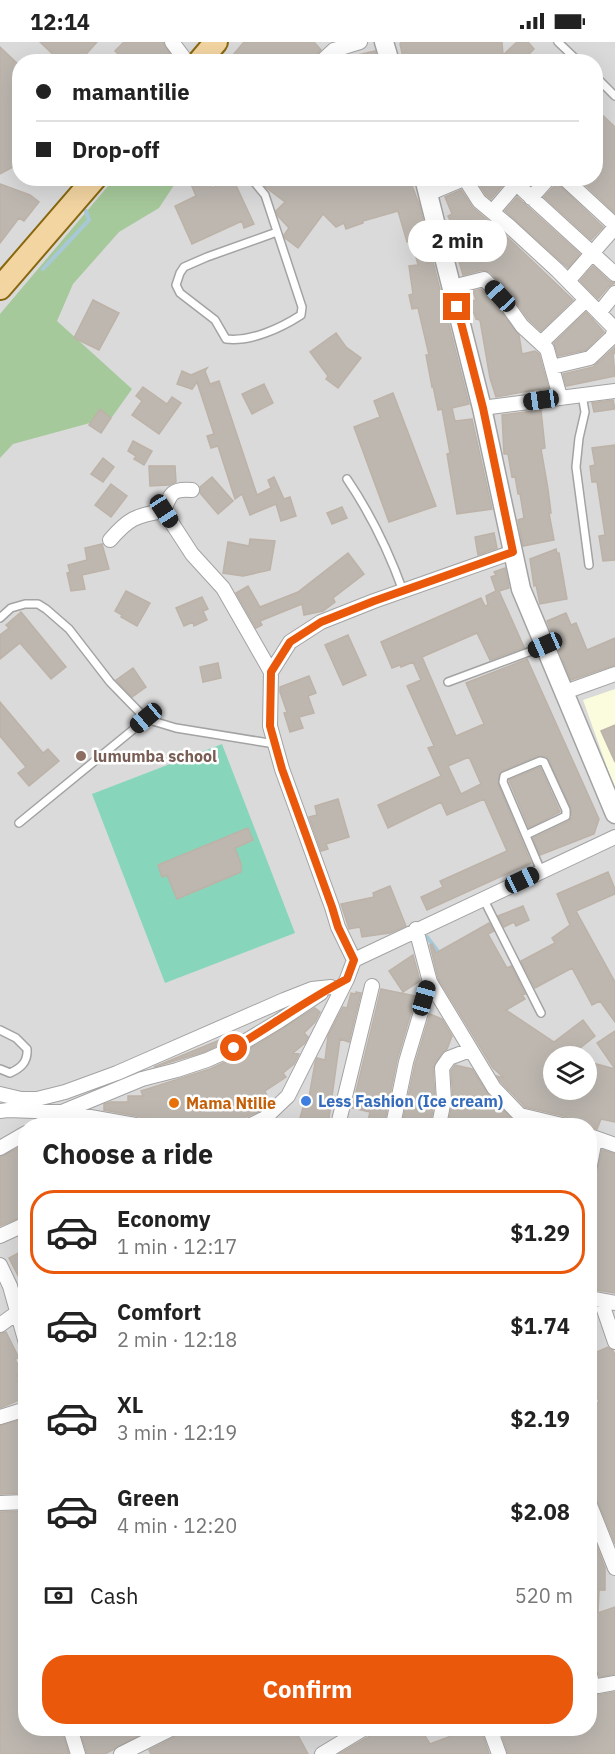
<!DOCTYPE html>
<meta charset="utf-8">
<style>
:root{--surface:#fff;--page:#f6f6f6;--text:#222;--muted:#767676;--line:#e0e0e0;--accent:#ea580c}
body{margin:0;font-family:"IBM Plex Sans",sans-serif;background:var(--page);color:var(--text);height:100vh;display:flex;flex-direction:column;font-size:22px;white-space:nowrap}
*{box-sizing:border-box;margin:0}
p{font-size:20px;color:var(--muted)}
.icon{flex:none;width:33px;height:33px;fill:none;stroke:currentColor;stroke-width:2;stroke-linecap:round;stroke-linejoin:round}
.map{position:relative;flex:1;overflow:hidden}
.details{position:absolute;left:18px;top:1076px;width:579px;height:618px;display:flex;flex-direction:column;background:var(--surface);border-radius:24px;box-shadow:0 6px 24px #0002}
.details>*{flex:none}
.top-card{position:absolute;left:12px;top:12px;width:591px;height:132px;border-radius:24px;box-shadow:0 6px 24px #0002;display:grid;align-content:center;height:132px;padding:0 24px;background:var(--surface)}
.tools{position:absolute;left:543px;top:1004px;display:grid;gap:12px}
.tools a{display:grid;place-items:center;width:54px;height:54px;border-radius:50%;background:var(--surface);box-shadow:0 6px 24px #0002;font-size:30px}
.end{position:absolute;width:27px;height:27px;margin:-14px;border:8px solid #ea580c;background:#fff;box-shadow:0 0 0 3px #fff}
.from{border-radius:50%}
.bubble{position:absolute;height:42px;border-radius:21px;background:var(--surface);box-shadow:0 6px 24px #0002;font-size:20px;font-weight:800;line-height:42px;text-align:center}
.car{position:absolute;width:18px;height:36px;margin:-18px -9px;border-radius:8px;box-shadow:0 0 4px 2px #0007;background:linear-gradient(#222 24%,#8ab4d8 0 40%,#222 0 76%,#8ab4d8 0 86%,#222 0)}
.top-card b{display:flex;align-items:center;gap:21px;height:57px;font-size:22px}
.top-card b+b{border-top:2px solid var(--line)}
.top-card i{width:15px;height:15px;background:var(--text)}
ul{padding:0;list-style:none}
li{display:flex;align-items:center;gap:18px;height:84px;margin:0 12px 9px;padding:0 12px;border:3px solid transparent;border-radius:24px}
li div{flex:1}
li b{display:block;font-size:22px}
li em{font-style:normal;font-weight:800}
li.current{border-color:var(--accent)}
li>.icon{width:54px;height:54px;stroke-width:1.5}
h2{padding:0 24px;font-size:27px;line-height:72px}
.pay{display:flex;align-items:center;gap:15px;height:66px;padding:0 24px;font-size:22px}
.pay p{margin-inline-start:auto}
.button{display:flex;gap:12px;margin-top:auto;padding:12px 24px}
.button a{flex:1;height:69px;border-radius:24px;background:var(--accent);color:#fff;font-size:24px;font-weight:800;line-height:69px;text-align:center}
.status{display:flex;justify-content:space-between;align-items:center;height:42px;padding:0 30px;background:var(--surface);direction:ltr}
.status svg{height:16px;fill:currentColor}
.map>svg:first-child{display:block}
.residential{fill:#dadada;fill-rule:evenodd}
.education{fill:#fafcdd}
.forest{fill:#a6c99b}
.pitch{fill:#87d6bc}
.lines{fill:none;stroke-linecap:round;stroke-linejoin:round}
.stream{stroke:#a7c9d7;stroke-width:4}
.building{fill:#bdb7b0;stroke:#bdb2a7;stroke-width:1.5;fill-rule:evenodd}
.service-casing{stroke:#a3a3a3;stroke-width:10}
.minor-casing{stroke:#a3a3a3;stroke-width:16}
.tertiary-casing{stroke:#a3a3a3;stroke-width:21}
.primary-casing{stroke:#88670d;stroke-width:26}
.service{stroke:#fff;stroke-width:7}
.minor{stroke:#fff;stroke-width:14}
.tertiary{stroke:#fff;stroke-width:18}
.primary{stroke:#f3d5a2;stroke-width:22}
.route{stroke:#ea580c;stroke-width:8}
.education-dot{fill:#8d6e63;stroke:#fff;stroke-width:2}
.shop-dot{fill:#3f7fe0;stroke:#fff;stroke-width:2}
.food-dot{fill:#e8710a;stroke:#fff;stroke-width:2}
.labels{text-anchor:middle;stroke-width:5;stroke-linejoin:round;paint-order:stroke}
.education-label{font-size:16px;font-weight:bold;fill:#785e54;stroke:#fff;text-anchor:start}
.shop-label{font-size:16px;font-weight:bold;fill:#366cbe;stroke:#fff;text-anchor:start}
.food-label{font-size:16px;font-weight:bold;fill:#c56008;stroke:#fff;text-anchor:start}
</style>
<div class="status"><b>12:14</b><svg viewBox="0 0 49 12"><path d="M0 12V9h3v3zM5 12V6h3v6zM10 12V3h3v9zM15 12V0h3v12zM26 1h20v11H26zM47 4h2v5h-2z"/></svg></div>
<div class="map">
<svg width="615" height="1712" viewBox="0 0 615 1712">
<rect width="100%" height="100%" fill="#edeae3"/>
<path class="residential" d="M0,0H615V1712H0ZM20,20H596V136H20ZM554,1014H586V1047H554ZM26,1083H590V1686H26Z"/>
<path class="education" d="M615,647V748L583,658Z"/>
<path class="forest" d="M114,137H178L159,166L119,190L73,242L57,279L132,347L112,375L13,402L0,416V272Z"/>
<path class="pitch" d="M222,702L295,891L165,941L92,752Z"/>
<g class="lines">
<path class="stream" d="M43,227L89,178L86,169
M427,895L440,912"/>
</g>
<path class="building" d="M40,0H97L79,20H61Z
M124,0H163L175,20H127L115,9Z
M244,0H314L321,8L315,14L312,20H227Z
M401,0H502L503,13L517,0H528L534,7L528,13L534,20H404L400,2Z
M0,5L20,24V121L0,132Z
M375,9L378,20H349V15Z
M596,67L615,85V171L578,136H596Z
M194,136H208L212,146L233,137L254,182L244,186L242,179L192,202L175,164L196,154L191,142L195,140Z
M272,136H409L419,162L427,194L422,196L427,221L433,220L469,362L452,366L455,379L472,377L492,467L457,472L447,412L450,411L442,367L438,368L433,344L432,345L426,313H429L418,266L412,267L409,253L413,252L409,224L418,223L412,199L407,200L398,169L363,179V181L346,187L344,181L336,185L323,172L298,206L285,196L284,193L289,186L278,174L276,169L285,160L264,144Z
M475,136H501L504,142L491,157L486,153Z
M557,141L603,185L591,198L544,155Z
M0,142L30,153L39,160L24,179L19,176L0,201Z
M461,148L473,166L503,191L573,258L541,289L529,278L507,248L490,230L482,228L463,233L458,216L465,214L455,197L458,195L448,174L452,172L445,155Z
M517,155L580,212L568,226L505,169Z
M593,224L609,239L615,241L608,245L598,257L580,239Z
M481,247L493,259L519,293L522,312L535,309L539,312L549,348L540,350L539,347L496,355L490,336L480,278L476,277L474,271L470,272L467,260L476,258L473,249Z
M93,258L119,271L99,308L74,296Z
M586,270L604,290L586,308L558,314L554,301Z
M336,291L346,305L361,316L338,346L326,337L328,334L310,310Z
M615,305V311L613,312L615,334L566,344L563,332L593,325Z
M207,326L205,329L210,342L219,339L257,453L271,446L268,438L274,435L284,457L290,455L296,474L281,479L276,462L250,473L242,452L235,457L218,404L211,406L207,394L214,392L197,340L192,347L177,342L182,329L191,333Z
M264,342L273,361L252,372L242,352Z
M143,345L167,362L172,355L181,361L159,392L132,373L142,359L136,354Z
M393,351L436,464L389,480L354,385L380,375L374,359Z
M613,358L615,367L594,370L592,361Z
M100,367L111,376L101,391L89,383Z
M541,368L545,406L541,407L548,447L551,471H549L554,498L523,504L518,478L524,476L520,452H518L515,434L512,435L508,412H504L502,373Z
M133,399L152,409L144,423L134,417L136,414L128,409Z
M615,403V518L603,519L599,494L605,493L597,440H592L590,424L595,423L592,406Z
M103,416L114,425L103,440L91,432Z
M149,424H175L176,440L169,443L150,444Z
M212,435L233,459L218,472L200,451V445Z
M111,442L127,454L111,475L95,463Z
M342,465L347,476L332,482L327,471Z
M494,491L497,506L478,513L475,495Z
M250,497L275,499L270,528L243,534L223,531L228,500L249,504Z
M102,502L109,527L82,533L85,547L71,549L67,531L70,530L68,523L87,518L85,506Z
M556,507L557,511H559L567,557L540,562L536,543L534,544L530,517Z
M348,511L364,532L333,556L335,560L323,569L304,573L302,562L260,579L262,583L256,586L236,551L248,544L260,565L298,550Z
M505,526L509,546L499,549L524,605L523,606L490,618L477,591L422,615L456,694L484,682L466,641L527,617L599,777L594,792L540,813L533,796L569,779L572,775L571,766L547,715L538,714L502,729L499,733L498,742L531,821L427,868L421,855L443,845L440,839L507,809L484,757L447,773L441,760L388,786L378,763L441,734L428,706L434,704L407,644L421,638L413,620L401,625L400,623L392,626L381,600L481,556L485,564L488,563L486,554L496,549L491,535L496,533L494,530ZM469,715L481,742L461,752L448,724Z
M126,549L150,561L137,584L121,575L122,573L115,569Z
M202,555L208,567L203,569L207,578L194,584L193,580L184,584L176,566Z
M21,570L66,625L51,637L20,601L0,617V593L9,586L6,583Z
M566,571L571,583L576,581L587,608L615,596V623L571,638L547,579Z
M348,593L366,633L343,643L325,603Z
M218,621L221,636L203,640L200,625Z
M133,626L146,645L132,655L116,638Z
M309,634L316,651L308,654L314,671L299,675L303,686L290,690L284,671L287,670L280,650V645Z
M0,660L43,711L48,707L59,719L29,744L18,731L26,725L0,694Z
M615,683V720L601,689Z
M540,725L560,770L529,786L509,738Z
M338,757L349,795L326,802L328,807L321,809L309,775L317,773L315,764Z
M248,786L253,798L235,806L241,822V830L177,857L167,833L162,835L158,823Z
M608,830L615,847V852L576,869L615,940V980L600,959L592,963L572,926L535,946L521,919L555,901L552,896L570,883L557,852Z
M390,844L406,884L390,891L362,895L360,885L349,887L341,862L374,855L373,851Z
M523,864L529,878L516,884L514,880L504,885L498,874Z
M489,881L494,889L488,892L507,926L511,924L525,952L522,953L525,957L506,968L554,1000L583,978L595,994L570,1014H554V1047H586V1028L589,1020L615,1027V1080L601,1077L597,1087L590,1085V1083H571L569,1077L564,1074L525,1065L501,1040L497,1034L504,1036L493,1026L438,936L430,903L432,902L436,911Z
M413,913L420,939L403,950L389,929Z
M381,947L416,954L397,1018L384,1083H367L370,1070L352,1066Z
M356,950L361,951L349,1000L340,997L328,1083H298L306,1055H309L315,1021L317,1016L325,1018L328,994L343,965L347,966L351,951L356,952Z
M315,966L320,970L315,980L304,991L308,995L305,1001L293,1011L299,1012L294,1022L283,1031L286,1035L265,1049L267,1054L264,1055L266,1063L260,1069L246,1075L243,1080L234,1083H145L146,1077L137,1074L104,1068V1062L111,1060H128V1054H143L141,1049L210,1027L238,1014Z
M430,972L442,977L452,994L447,1007L442,1011L433,1026L435,1057L430,1083H402L415,1022Z
M615,989V1027L597,1001Z
M222,997L223,1001L204,1010L154,1025Z
M455,1023L472,1027L488,1052L514,1079L523,1083H448L453,1058L451,1029Z
M26,1102V1173L0,1184V1115Z
M602,1108L615,1112V1251L590,1247V1132L597,1128Z
M26,1207V1249L9,1216Z
M6,1290L19,1316L15,1317L22,1331L17,1333L20,1338L17,1339L24,1356L0,1366V1292Z
M608,1305L613,1309L615,1313V1502L598,1460L595,1456L590,1454V1363L599,1360L590,1335V1313Z
M20,1378L25,1387L21,1390L26,1399V1405L22,1406L26,1429V1451L0,1452V1384Z
M26,1469V1686H61L69,1712H0V1470Z
M590,1486L605,1526V1548H599L598,1571L615,1565V1632L600,1635L596,1627L590,1624Z
M615,1650V1712H508L502,1694L507,1690L514,1689L513,1686H590V1651L599,1653Z
M79,1686H153L105,1712H87Z
M182,1686H294L308,1712H151L149,1708L177,1694Z
M374,1686H420L430,1702L454,1693L452,1686H483V1693L489,1712H339L370,1694Z"/>
<g class="lines">
<defs>
<path id="service" d="M558,0L579,20
M596,35L615,54
M251,136L265,153L302,265L301,273C281,286 251,300 226,297L215,278L180,251L176,243L180,231L184,225L207,215L277,190
M582,353L585,370L579,396L576,425L589,523
M347,437C370,471 389,510 403,549
M0,576L11,566L25,562H38L46,567L69,587L110,640L146,677L176,686L275,702
M448,640L542,605
M19,781L146,677
M526,793L566,774V768L544,720L540,719L504,734L503,740L541,829
M483,856L541,971
M0,988L16,996L27,1007C28,1020 21,1026 10,1031L0,1027"/>
<path id="minor" d="M172,0L187,20
M321,20L334,8L360,0
M510,136L615,232
M564,136L615,183
M465,137L479,159L509,184L557,228L615,287L612,295L590,316L552,325
M428,152L466,136
M531,156L549,136
M493,169L516,142
M568,239L615,185
M452,245L484,237L500,253L522,284L547,307L560,355
M599,271L615,251
M541,301L586,258
M482,366L615,349
M192,448C172,446 170,452 164,469L192,512L223,546L271,630L270,684L282,727L332,865L338,885L354,918
M110,498C128,477 136,473 164,469
M271,630L290,600L321,580L374,559L513,510
M565,650L615,632
M416,887L430,940L494,1046L520,1073L562,1083
M0,1052L21,1057H37L65,1050L117,1031L284,958L312,947L331,945
M0,1069L8,1068L62,1070L135,1083
M40,1083L62,1070L142,1037L177,1028L207,1018L234,1006L279,979L321,951
M251,1083L265,1076L288,1054L347,937L354,918L615,795
M338,1083L372,944
M393,1083L406,1020L430,940
M439,1083L444,1058L442,1026L449,1016L470,1008
M590,1094L615,1103
M0,1106L26,1091
M590,1123L595,1097
M0,1194L26,1182
M0,1223L10,1244L26,1301
M590,1256L615,1261
M601,1259L615,1300
M0,1283L18,1270L24,1269
M0,1375L26,1367
M0,1461L26,1460
M590,1463L615,1526
M590,1633L592,1642L598,1644L615,1641
M70,1686L78,1712
M499,1686L491,1690L499,1712
M121,1712L173,1686
M322,1712L365,1686"/>
<path id="tertiary" d="M384,0L390,20
M424,136L482,366L521,547L615,772"/>
<path id="primary" d="M199,20L216,0
M0,246L95,136"/>
</defs>
<use href="#service" class="service-casing"/>
<use href="#minor" class="minor-casing"/>
<use href="#tertiary" class="tertiary-casing"/>
<use href="#primary" class="primary-casing"/>
<use href="#service" class="service"/>
<use href="#minor" class="minor"/>
<use href="#tertiary" class="tertiary"/>
<use href="#primary" class="primary"/>
</g>
<g class="lines">
<path class="route" d="M234,1006C272,983 308,957 347,937L354,918L338,885L332,865L282,727L270,684L271,630L290,600L321,580L374,559L513,510L483,366L457,265"/>
</g>
<circle class="education-dot" cx="81" cy="714" r="6"/>
<circle class="shop-dot" cx="306" cy="1059" r="6"/>
<circle class="food-dot" cx="174" cy="1061" r="6"/>
<g class="labels">
<g class="education-label">
<text x="93" y="720">lumumba school</text>
</g>
<g class="shop-label">
<text x="318" y="1065">Less Fashion (Ice cream)</text>
</g>
<g class="food-label">
<text x="186" y="1067">Mama Ntilie</text>
</g>
</g>
</svg>
<div class="tools">
<a><svg class="icon" aria-label="layers" viewBox="0 0 24 24"><path d="M12 4l9 5-9 5-9-5zM3 14l9 5 9-5"/></svg></a>
</div>
<i class="end from" style="left:234px;top:1006px"></i>
<i class="end" style="left:457px;top:265px"></i>
<div class="bubble" style="left:408px;top:178px;width:99px">2 min</div>
<i class="car" style="left:500px;top:254px;rotate:317deg"></i>
<i class="car" style="left:541px;top:358px;rotate:262deg"></i>
<i class="car" style="left:164px;top:469px;rotate:147deg"></i>
<i class="car" style="left:545px;top:603px;rotate:246deg"></i>
<i class="car" style="left:146px;top:676px;rotate:230deg"></i>
<i class="car" style="left:522px;top:838px;rotate:65deg"></i>
<i class="car" style="left:424px;top:956px;rotate:16deg"></i>
<div class="top-card">
<b><i class="from"></i>mamantilie</b>
<b><i></i>Drop-off</b>
</div>
<section class="details">
<h2>Choose a ride</h2>
<ul>
<li class="current"><svg class="icon" aria-label="car" viewBox="0 0 24 24"><path d="M5 17H2v-5l4-1 3-4h7l3 4 3 1v5h-3M9 17h6M6 11h13"/><circle cx="7" cy="17" r="2"/><circle cx="17" cy="17" r="2"/></svg><div><b>Economy</b><p>1 min · 12:17</p></div><em>$1.29</em></li>
<li><svg class="icon" aria-label="car" viewBox="0 0 24 24"><path d="M5 17H2v-5l4-1 3-4h7l3 4 3 1v5h-3M9 17h6M6 11h13"/><circle cx="7" cy="17" r="2"/><circle cx="17" cy="17" r="2"/></svg><div><b>Comfort</b><p>2 min · 12:18</p></div><em>$1.74</em></li>
<li><svg class="icon" aria-label="car" viewBox="0 0 24 24"><path d="M5 17H2v-5l4-1 3-4h7l3 4 3 1v5h-3M9 17h6M6 11h13"/><circle cx="7" cy="17" r="2"/><circle cx="17" cy="17" r="2"/></svg><div><b>XL</b><p>3 min · 12:19</p></div><em>$2.19</em></li>
<li><svg class="icon" aria-label="car" viewBox="0 0 24 24"><path d="M5 17H2v-5l4-1 3-4h7l3 4 3 1v5h-3M9 17h6M6 11h13"/><circle cx="7" cy="17" r="2"/><circle cx="17" cy="17" r="2"/></svg><div><b>Green</b><p>4 min · 12:20</p></div><em>$2.08</em></li>
</ul>
<div class="pay"><svg class="icon" aria-label="cash" viewBox="0 0 24 24"><path d="M3 7h18v10H3z"/><circle cx="12" cy="12" r="2"/></svg>Cash<p>520 m</p></div>
<div class="button"><a>Confirm</a></div>
</section>
</div>
